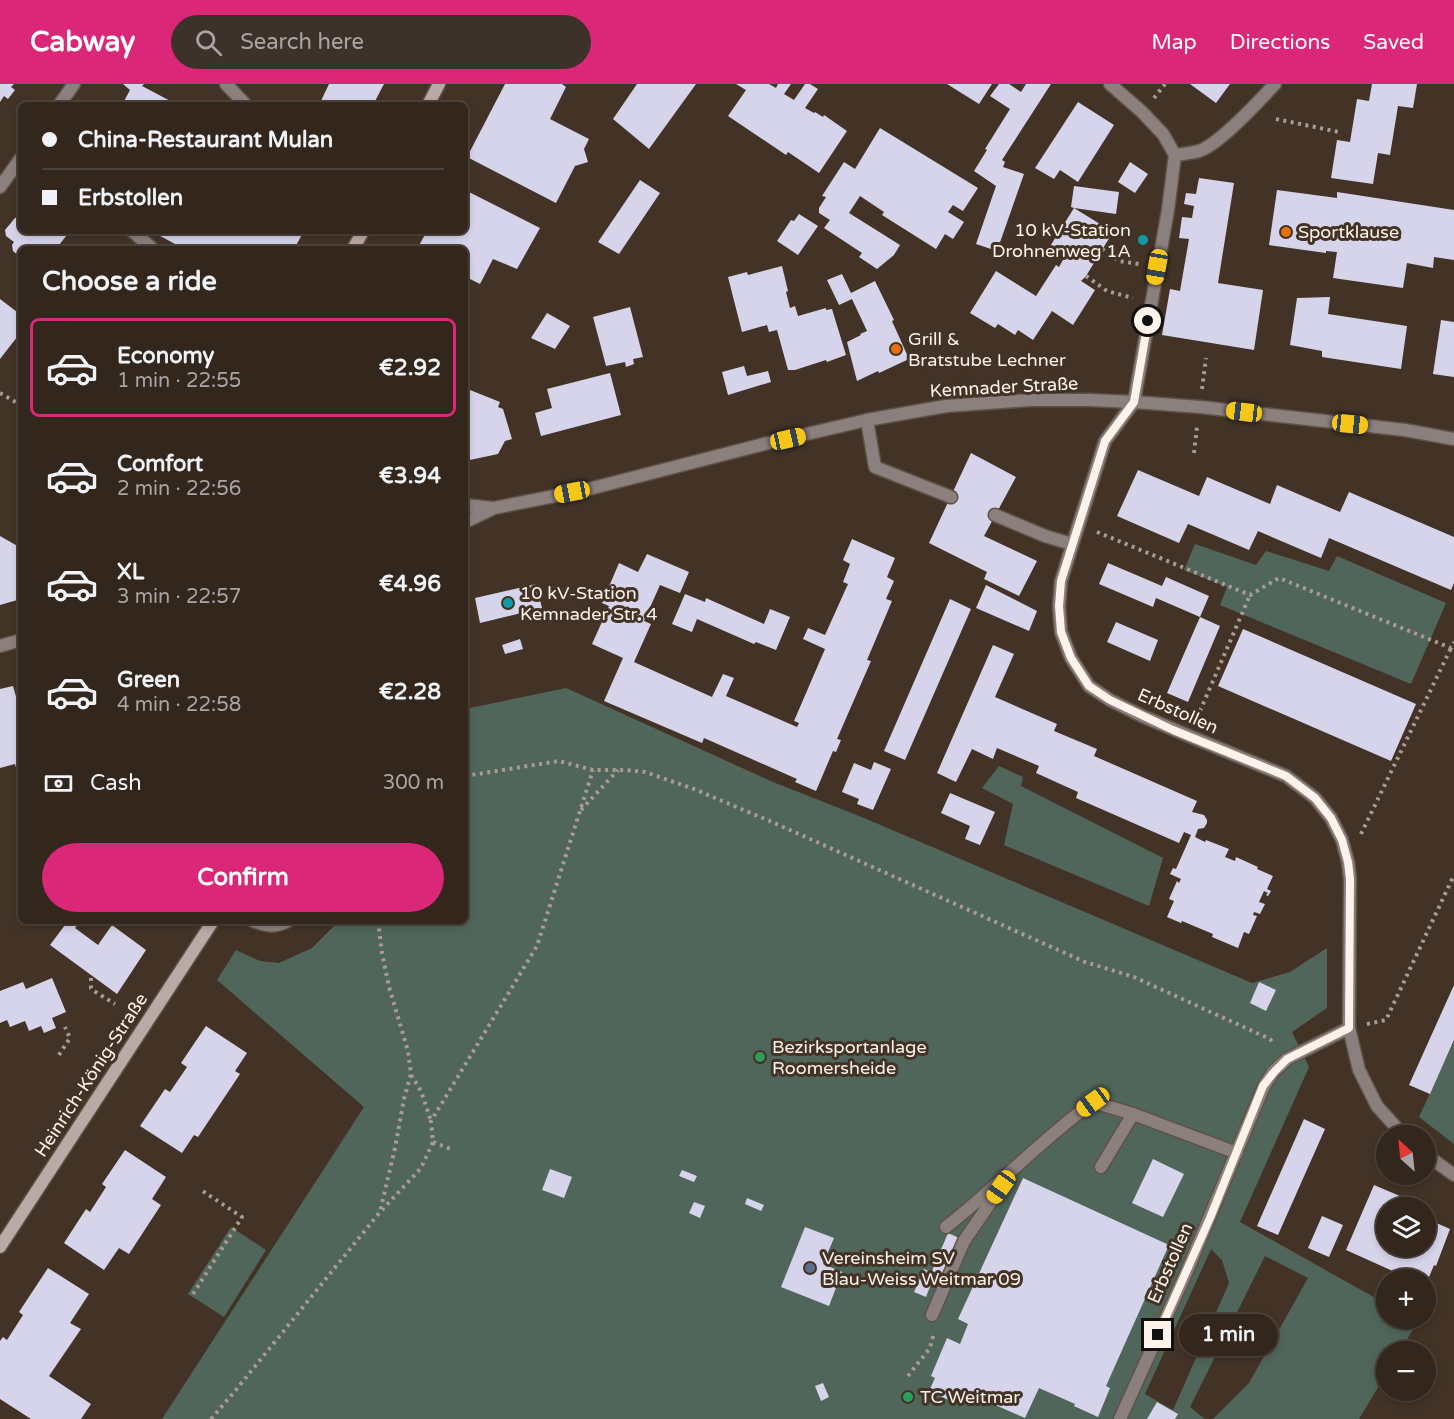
<!DOCTYPE html>
<meta charset="utf-8">
<style>
:root{--surface:#32261d;--page:#3d322a;--text:#f1f3f6;--muted:#a8a5a4;--line:#4d433b;--accent:#db2777}
body{margin:0;font-family:"Varela Round",sans-serif;background:var(--page);color:var(--text);height:100vh;display:flex;flex-direction:column;font-size:22px;white-space:nowrap}
*{box-sizing:border-box;margin:0}
p{font-size:20px;color:var(--muted)}
.icon{flex:none;width:33px;height:33px;fill:none;stroke:currentColor;stroke-width:2;stroke-linecap:round;stroke-linejoin:round}
.map{position:relative;flex:1;overflow:hidden}
.drawer{position:absolute;left:18px;top:162px;width:450px;height:678px;display:flex;flex-direction:column;background:var(--surface);border-radius:9px;box-shadow:0 3px 9px #0003,0 0 0 2px var(--line)}
.drawer>*{flex:none}
.banner{position:absolute;left:18px;top:18px;width:450px;height:132px;border-radius:9px;box-shadow:0 3px 9px #0003,0 0 0 2px var(--line);display:grid;align-content:center;height:132px;padding:0 24px;background:var(--surface)}
.needle{width:39px;rotate:333deg}
.tools{position:absolute;left:1376px;top:1041px;display:grid;gap:12px}
.tools a{display:grid;place-items:center;width:60px;height:60px;border-radius:50%;background:var(--surface);box-shadow:0 3px 9px #0003,0 0 0 2px var(--line);font-size:30px}
.end{position:absolute;width:27px;height:27px;margin:-14px;border:8px solid #fdf3eb;background:#111;box-shadow:0 0 0 3px #111}
.from{border-radius:50%}
.bubble{position:absolute;height:42px;border-radius:21px;background:var(--surface);box-shadow:0 3px 9px #0003,0 0 0 2px var(--line);font-size:20px;font-weight:700;line-height:42px;text-align:center}
.car{position:absolute;width:18px;height:36px;margin:-18px -9px;border-radius:8px;box-shadow:0 0 4px 2px #0007;background:linear-gradient(#f5c518 24%,#345 0 40%,#f5c518 0 76%,#345 0 86%,#f5c518 0)}
.banner b{display:flex;align-items:center;gap:21px;height:57px;font-size:22px}
.banner b+b{border-top:2px solid var(--line)}
.banner i{width:15px;height:15px;background:var(--text)}
ul{padding:0;list-style:none}
li{display:flex;align-items:center;gap:18px;height:99px;margin:0 12px 9px;padding:0 12px;border:3px solid transparent;border-radius:9px}
li div{flex:1}
li b{display:block;font-size:22px}
li em{font-style:normal;font-weight:700}
li.selected{border-color:var(--accent)}
li>.icon{width:54px;height:54px;stroke-width:1.5}
h2{padding:0 24px;font-size:27px;line-height:72px}
.pay{display:flex;align-items:center;gap:15px;height:66px;padding:0 24px;font-size:22px}
.pay p{margin-inline-start:auto}
.primary-button{display:flex;gap:12px;margin-top:auto;padding:12px 24px}
.primary-button a{flex:1;height:69px;border-radius:36px;background:var(--accent);color:#fff;font-size:24px;font-weight:700;line-height:69px;text-align:center}
header{display:flex;align-items:center;gap:36px;box-sizing:border-box;height:84px;padding:0 30px;background:var(--accent);color:#fff}
header strong{font-size:28px}
nav{display:flex;gap:33px;margin-inline-start:auto;font-size:21px}
.search{width:420px;height:54px;background:var(--page);display:flex;align-items:center;gap:15px;box-sizing:border-box;padding:0 21px;border-radius:33px;color:var(--muted);font-size:22px}
.map>svg:first-child{display:block}
.green{fill:#50665b;fill-rule:evenodd}
.building{fill:#d6d4ea}
.lines{fill:none;stroke-linecap:round;stroke-linejoin:round}
.service-casing{stroke:#615246;stroke-width:15}
.minor-casing{stroke:#615246;stroke-width:15}
.tertiary-casing{stroke:#615246;stroke-width:15}
.secondary-casing{stroke:#615246;stroke-width:15}
.path{stroke:#a99c92;stroke-width:4;stroke-dasharray:3 4.5;stroke-linecap:butt}
.service{stroke:#8b807e;stroke-width:12}
.minor{stroke:#8b807e;stroke-width:12}
.tertiary{stroke:#8b807e;stroke-width:12}
.secondary{stroke:#bba9a6;stroke-width:12}
.route{stroke:#fdf3eb;stroke-width:8}
.food-dot{fill:#e8710a;stroke:#433327;stroke-width:2}
.culture-dot{fill:#0f9aa8;stroke:#433327;stroke-width:2}
.leisure-dot{fill:#2e9e5b;stroke:#433327;stroke-width:2}
.service-dot{fill:#5c6f8a;stroke:#433327;stroke-width:2}
.labels{text-anchor:middle;stroke-width:6;stroke-linejoin:round;paint-order:stroke}
.poi-label{font-size:18px;fill:#fdf3eb;stroke:#433327;text-anchor:start}
.street-label{font-size:18px;fill:#fdf3eb;stroke:#433327}
</style>
<header>
<strong>Cabway</strong>
<div class="search"><svg class="icon" aria-label="search" viewBox="0 0 24 24"><circle cx="10" cy="10" r="6"/><path d="M15 15l6 6"/></svg>Search here</div>
<nav><a>Map</a><a>Directions</a><a>Saved</a></nav>
</header>
<div class="map">
<svg width="1454" height="1335" viewBox="0 0 1454 1335">
<rect width="100%" height="100%" fill="#433327"/>
<path class="green" d="M1195,460L1256,481L1266,467L1329,487L1337,472L1446,519L1411,600L1220,521L1227,503L1184,486Z
M566,604L773,698L864,734L1252,899L1290,888L1327,864V924L1292,948L1309,983L1240,1138L1386,1220V1234L1410,1235L1417,1239L1400,1267L1386,1268V1290L1359,1335H1213L1249,1299L1308,1194L1265,1172L1190,1323L1205,1335H162L364,1023L217,896L236,866L260,877L279,879L312,864L339,837H465V625ZM1211,1165L1222,1176L1229,1199L1173,1326L1145,1310Z
M999,682L1023,693L1021,702L1163,774L1149,822L1004,761L1013,720L982,704Z
M1454,957V1060L1419,1033Z
M231,1143L266,1166L224,1233L188,1210Z"/>
<path class="building" d="M0,0H14L11,3L15,6L8,15L4,12L0,18Z
M123,0H144L142,2L178,21H122L130,6Z
M329,0H384L373,21H319Z
M505,0H562L566,3L550,35L589,55L584,65L588,78L575,82L556,119L467,73Z
M637,0H696L649,65L613,35Z
M736,0H769L776,4L778,0H791L784,10L794,16L805,0H810L818,5L805,24L814,29L815,28L823,33L824,31L847,47L819,89L788,68L786,71L728,32L746,6Z
M947,0H992L979,20Z
M999,0H1009L1021,8L1026,0H1051L1002,76L1005,78L1003,83L1024,90L997,167L976,160L996,102L974,87L987,66L985,65L1010,25L990,12Z
M1190,0H1230L1216,19Z
M1372,0H1417L1413,24L1398,22L1390,71L1378,69L1373,100L1331,94L1337,56L1350,58L1357,15L1369,17Z
M1078,18L1114,41L1078,98L1060,86L1054,95L1035,84Z
M880,44L978,104L963,127L953,121L948,128L964,138L953,155L945,150L936,165L882,131L884,128L860,112L849,129L900,161L894,171L877,185L859,173L862,169L824,144L830,136L819,129V124L826,113L822,112L844,78L855,85Z
M1130,78L1148,90L1135,109L1118,98Z
M1199,94L1234,99L1218,199L1263,206L1254,266L1162,251L1170,205L1180,207L1189,155L1179,154L1182,133L1192,134L1194,122L1184,120L1186,109L1196,110Z
M640,96L660,109L619,170L598,158Z
M1074,102L1119,108L1116,130L1074,124L1113,148L1086,192L1081,197L1095,206L1073,241L1052,227L1033,256L1018,246L1015,251L998,240L995,244L970,229L996,187L1036,212L1056,181L1059,183L1064,174L1049,164L1074,124L1071,123Z
M465,106L540,144L517,185L493,175L480,200L470,195L465,204V165H417L427,147H465Z
M1277,106L1337,114V108L1454,126V176L1434,173L1433,184L1407,179L1403,204L1333,194L1337,168L1326,167V169L1269,161Z
M799,130L818,142L798,171L777,157L791,136L794,137Z
M21,133V147H70L56,165H21V174L13,167L12,161L14,158L6,152L5,146L15,134Z
M151,147H304L294,165H172L175,160Z
M782,182L788,207L786,208L790,224L795,222L798,232L826,224V226L832,225L846,271L827,278L826,276L795,286H788L777,246L769,248L767,241L742,248L728,193L747,188L748,191Z
M842,190L851,209L875,197L894,236L892,237L909,275L879,289L878,287L857,297L847,258L861,251L860,250L867,247L852,215L839,221L827,196Z
M1330,213L1328,230L1407,242L1401,285L1322,273V267L1290,261L1297,214Z
M0,215L21,231V248L0,275Z
M630,223L643,273L633,275L634,280L626,283L625,278L606,282L593,233Z
M547,229L570,242L555,265L531,254Z
M1441,236L1454,238V293L1433,290Z
M744,282L747,292L768,287L771,298L728,311L722,288Z
M610,289L621,331L541,352L535,329L552,324L547,305Z
M465,304L500,318L498,323L503,325L512,355L505,357L498,370L465,377Z
M971,369L1016,393L984,452L1037,477L1019,512L984,495L987,488L929,459Z
M1138,386L1199,412L1207,393L1270,420L1277,401L1340,428L1349,408L1454,453V499L1451,506L1329,454L1321,474L1258,447L1249,466L1188,440L1179,459L1117,432Z
M0,452L21,464V515L0,521Z
M852,455L895,474L887,493L894,497L886,515L892,517L867,576L871,577L837,655L841,656L836,668L833,667L816,707L795,698L797,695L704,654L702,659L604,617L623,574L592,560L609,522L602,519L619,479L638,488L647,470L689,488L680,509L660,501L644,537L651,540L634,578L712,613L723,590L734,594L726,612L797,643L799,639L794,637L825,565L803,555L808,544L825,551L848,500L843,498L850,480L843,476Z
M1108,479L1162,502L1166,493L1209,512L1200,533L1156,514L1153,523L1099,500Z
M536,500L542,524L480,539L475,514Z
M986,501L1037,527L1029,547L976,524Z
M685,510L705,518L706,514L764,540L770,525L790,533L776,566L756,558L754,560L697,535L692,548L672,540Z
M950,515L971,525L905,676L884,667Z
M1200,533L1220,542L1188,618L1167,609Z
M1116,538L1158,556L1150,577L1107,558Z
M1243,545L1416,620L1391,677L1218,602Z
M520,555L523,565L505,570L502,561Z
M993,561L1014,570L995,613L1057,640L1054,647L1097,665L1094,672L1197,717L1192,728L1204,731L1207,736V739L1204,744L1198,745L1195,753L1205,758L1206,756L1229,765L1225,773L1235,777L1236,773L1258,783L1257,785L1273,792L1267,805L1271,807L1268,812L1266,811L1268,809L1264,807L1259,818L1265,820L1260,830L1254,828L1253,831L1257,832L1249,850L1244,848L1238,864L1212,853L1213,850L1182,837L1181,839L1167,833L1174,817L1169,815L1177,797L1179,799L1181,795L1170,790L1173,784L1176,785L1191,751L1184,748L1179,759L1076,714L1078,708L1036,689L1039,682L997,664L993,675L972,665L956,698L937,689Z
M13,602L21,630V686L17,687L15,680L0,684V605Z
M874,678L891,685L873,726L857,720L859,715L842,708L854,679L871,686Z
M950,709L995,728L980,761L965,755L970,742L941,729Z
M68,837H75L78,840L75,844L98,861L112,841L146,866L117,910L50,861Z
M52,894L66,928L52,934L56,944L44,949L41,942L29,947L25,937L10,943L7,936L0,939V907L23,898L26,905Z
M1259,898L1276,906L1266,927L1250,919Z
M1454,901V956L1430,1010L1409,1001Z
M206,942L247,969L235,987L240,990L198,1053L194,1051L182,1069L140,1042L165,1005L170,1008L187,983L181,979Z
M1304,1035L1325,1045L1278,1151L1257,1142Z
M125,1066L166,1093L152,1115L161,1121L129,1170L119,1164L104,1186L64,1159L86,1125L90,1128L106,1103L102,1100Z
M1153,1075L1184,1090L1163,1133L1132,1119Z
M550,1085L572,1093L564,1114L542,1106Z
M682,1086L697,1092L694,1098L679,1092Z
M1023,1094L1169,1161L1106,1302L1110,1304L1098,1333L1074,1322L1075,1320L1039,1304L1025,1334L959,1305L953,1318L929,1307L935,1294L931,1292L947,1254L960,1260L968,1240L958,1235Z
M1374,1101L1421,1121L1419,1124H1386V1162H1425V1134L1450,1145L1436,1182L1434,1181L1425,1203V1196H1415L1417,1193L1408,1189L1406,1193L1346,1166Z
M747,1114L764,1121L761,1127L745,1120Z
M694,1118L705,1122L700,1134L689,1129Z
M1322,1132L1343,1141L1329,1173L1308,1164Z
M805,1143L834,1154L823,1180L842,1188L829,1222L781,1203Z
M948,1149L959,1154L943,1192L932,1187Z
M48,1184L89,1210L70,1239L81,1245L49,1292L91,1320L81,1335H31L0,1315V1257L3,1253L7,1256L23,1231L19,1228Z
M924,1185L935,1190L926,1213L914,1208Z
M823,1299L829,1313L821,1317L815,1302Z
M1157,1318L1178,1330L1175,1335H1147Z"/>
<g class="lines">
<defs>
<path id="service" d="M226,0L246,21
M132,147L153,165
M867,336L875,383L951,413
M995,431L1045,452L1072,460
M253,837C266,842 275,844 288,837
M1101,1083L1133,1030
M946,1143C997,1103 1041,1056 1093,1018L1133,1030L1237,1069
M932,1231L964,1157L1001,1103
M1120,1335L1187,1187L1264,1002L1273,988L1287,975L1349,944"/>
<path id="minor" d="M1110,0L1141,27L1163,50L1175,71L1168,126L1134,318L1105,357L1061,497L1059,522L1061,548L1071,574L1089,602L1110,616L1142,632L1189,652L1286,692L1315,714L1331,734L1342,756L1348,778L1350,795L1349,944L1359,986L1377,1022L1404,1052
M59,21L74,0
M1175,71C1183,70 1192,69 1199,67C1220,60 1259,17 1275,0
M0,103L21,74
M1425,1070L1454,1091"/>
<path id="tertiary" d="M465,421L493,424
M465,438L494,424L585,406L768,359L867,336L946,322L1030,316H1090L1134,318L1200,323L1405,346L1454,355
M0,562L21,556"/>
<path id="secondary" d="M428,21L439,0
M353,165L363,147
M0,1163L213,837"/>
</defs>
<use href="#service" class="service-casing"/>
<use href="#minor" class="minor-casing"/>
<use href="#tertiary" class="tertiary-casing"/>
<use href="#secondary" class="secondary-casing"/>
<path class="path" d="M1154,14L1165,0
M1276,35L1339,48
M1102,165L1119,177L1139,180
M1086,192L1107,207L1133,214
M1202,305L1206,274
M0,309L21,321
M1194,369L1197,343
M1097,448L1250,511L1279,494L1451,564L1454,558
M1197,634L1250,511
M465,692L559,677L593,686H626L645,688L694,705L772,738L1085,878L1134,893L1270,955L1274,960
M581,726L618,686
M1361,750L1451,564L1454,565
M91,894V904L94,907L115,920
M1367,940L1386,936L1454,791
M59,971L70,954L65,943
M411,991L421,1007L431,1037
M433,1058L453,1066
M382,1126L421,1084L433,1058L431,1037L537,862L593,686
M193,1210L242,1133L201,1106
M908,1292L930,1264L934,1249
M211,1335L235,1307L380,1128L395,1064L404,1015L411,990L408,967L389,903L382,869L378,837"/>
<use href="#service" class="service"/>
<use href="#minor" class="minor"/>
<use href="#tertiary" class="tertiary"/>
<use href="#secondary" class="secondary"/>
</g>
<g class="lines">
<path class="route" d="M1148,237L1134,318L1105,357L1061,497L1059,522L1061,548L1071,574L1089,602L1110,616L1173,646L1286,692L1315,714L1331,734L1342,756L1348,778L1350,795L1349,944L1287,975L1274,988L1263,1002L1210,1134L1158,1251"/>
</g>
<g class="food-dot">
<circle cx="1286" cy="148" r="6"/>
<circle cx="896" cy="265" r="6"/>
</g>
<g class="culture-dot">
<circle cx="1143" cy="156" r="6"/>
<circle cx="508" cy="519" r="6"/>
</g>
<g class="leisure-dot">
<circle cx="760" cy="973" r="6"/>
<circle cx="908" cy="1313" r="6"/>
</g>
<circle class="service-dot" cx="810" cy="1184" r="6"/>
<g class="labels">
<g class="poi-label">
<text x="1131" y="152" text-anchor="end">10 kV-Station<tspan x="1131" dy="21">Drohnenweg 1A</tspan></text>
<text x="1298" y="154">Sportklause</text>
<text x="908" y="261">Grill &amp;<tspan x="908" dy="21">Bratstube Lechner</tspan></text>
<text x="520" y="515">10 kV-Station<tspan x="520" dy="21">Kemnader Str. 4</tspan></text>
<text x="772" y="969">Bezirksportanlage<tspan x="772" dy="21">Roomersheide</tspan></text>
<text x="822" y="1180">Vereinsheim SV<tspan x="822" dy="21">Blau-Weiss Weitmar 09</tspan></text>
<text x="920" y="1319">TC Weitmar</text>
</g>
<g class="street-label">
<text transform="translate(1004 303) rotate(-3)" y="6">Kemnader Straße</text>
<text transform="translate(1178 627) rotate(24)" y="6">Erbstollen</text>
<text transform="translate(91 991) rotate(-57)" y="6">Heinrich-König-Straße</text>
<text transform="translate(1170 1179) rotate(-66)" y="6">Erbstollen</text>
</g>
</g>
</svg>
<div class="tools">
<a><svg class="needle" viewBox="-14 -14 28 28"><path d="M0-13l5 13h-10z" fill="#e53935"/><path d="M0 13l5-13h-10z" fill="#a8a5a4"/></svg></a>
<a><svg class="icon" aria-label="layers" viewBox="0 0 24 24"><path d="M12 4l9 5-9 5-9-5zM3 14l9 5 9-5"/></svg></a>
<a>+</a>
<a>−</a>
</div>
<i class="end from" style="left:1148px;top:237px"></i>
<i class="end" style="left:1158px;top:1251px"></i>
<div class="bubble" style="left:1179px;top:1230px;width:99px">1 min</div>
<i class="car" style="left:1157px;top:183px;rotate:190deg"></i>
<i class="car" style="left:1244px;top:328px;rotate:277deg"></i>
<i class="car" style="left:1350px;top:340px;rotate:96deg"></i>
<i class="car" style="left:788px;top:355px;rotate:77deg"></i>
<i class="car" style="left:572px;top:408px;rotate:259deg"></i>
<i class="car" style="left:1093px;top:1018px;rotate:234deg"></i>
<i class="car" style="left:1001px;top:1103px;rotate:215deg"></i>
<div class="banner">
<b><i class="from"></i>China-Restaurant Mulan</b>
<b><i></i>Erbstollen</b>
</div>
<section class="drawer">
<h2>Choose a ride</h2>
<ul>
<li class="selected"><svg class="icon" aria-label="car" viewBox="0 0 24 24"><path d="M5 17H2v-5l4-1 3-4h7l3 4 3 1v5h-3M9 17h6M6 11h13"/><circle cx="7" cy="17" r="2"/><circle cx="17" cy="17" r="2"/></svg><div><b>Economy</b><p>1 min · 22:55</p></div><em>€2.92</em></li>
<li><svg class="icon" aria-label="car" viewBox="0 0 24 24"><path d="M5 17H2v-5l4-1 3-4h7l3 4 3 1v5h-3M9 17h6M6 11h13"/><circle cx="7" cy="17" r="2"/><circle cx="17" cy="17" r="2"/></svg><div><b>Comfort</b><p>2 min · 22:56</p></div><em>€3.94</em></li>
<li><svg class="icon" aria-label="car" viewBox="0 0 24 24"><path d="M5 17H2v-5l4-1 3-4h7l3 4 3 1v5h-3M9 17h6M6 11h13"/><circle cx="7" cy="17" r="2"/><circle cx="17" cy="17" r="2"/></svg><div><b>XL</b><p>3 min · 22:57</p></div><em>€4.96</em></li>
<li><svg class="icon" aria-label="car" viewBox="0 0 24 24"><path d="M5 17H2v-5l4-1 3-4h7l3 4 3 1v5h-3M9 17h6M6 11h13"/><circle cx="7" cy="17" r="2"/><circle cx="17" cy="17" r="2"/></svg><div><b>Green</b><p>4 min · 22:58</p></div><em>€2.28</em></li>
</ul>
<div class="pay"><svg class="icon" aria-label="cash" viewBox="0 0 24 24"><path d="M3 7h18v10H3z"/><circle cx="12" cy="12" r="2"/></svg>Cash<p>300 m</p></div>
<div class="primary-button"><a>Confirm</a></div>
</section>
</div>
